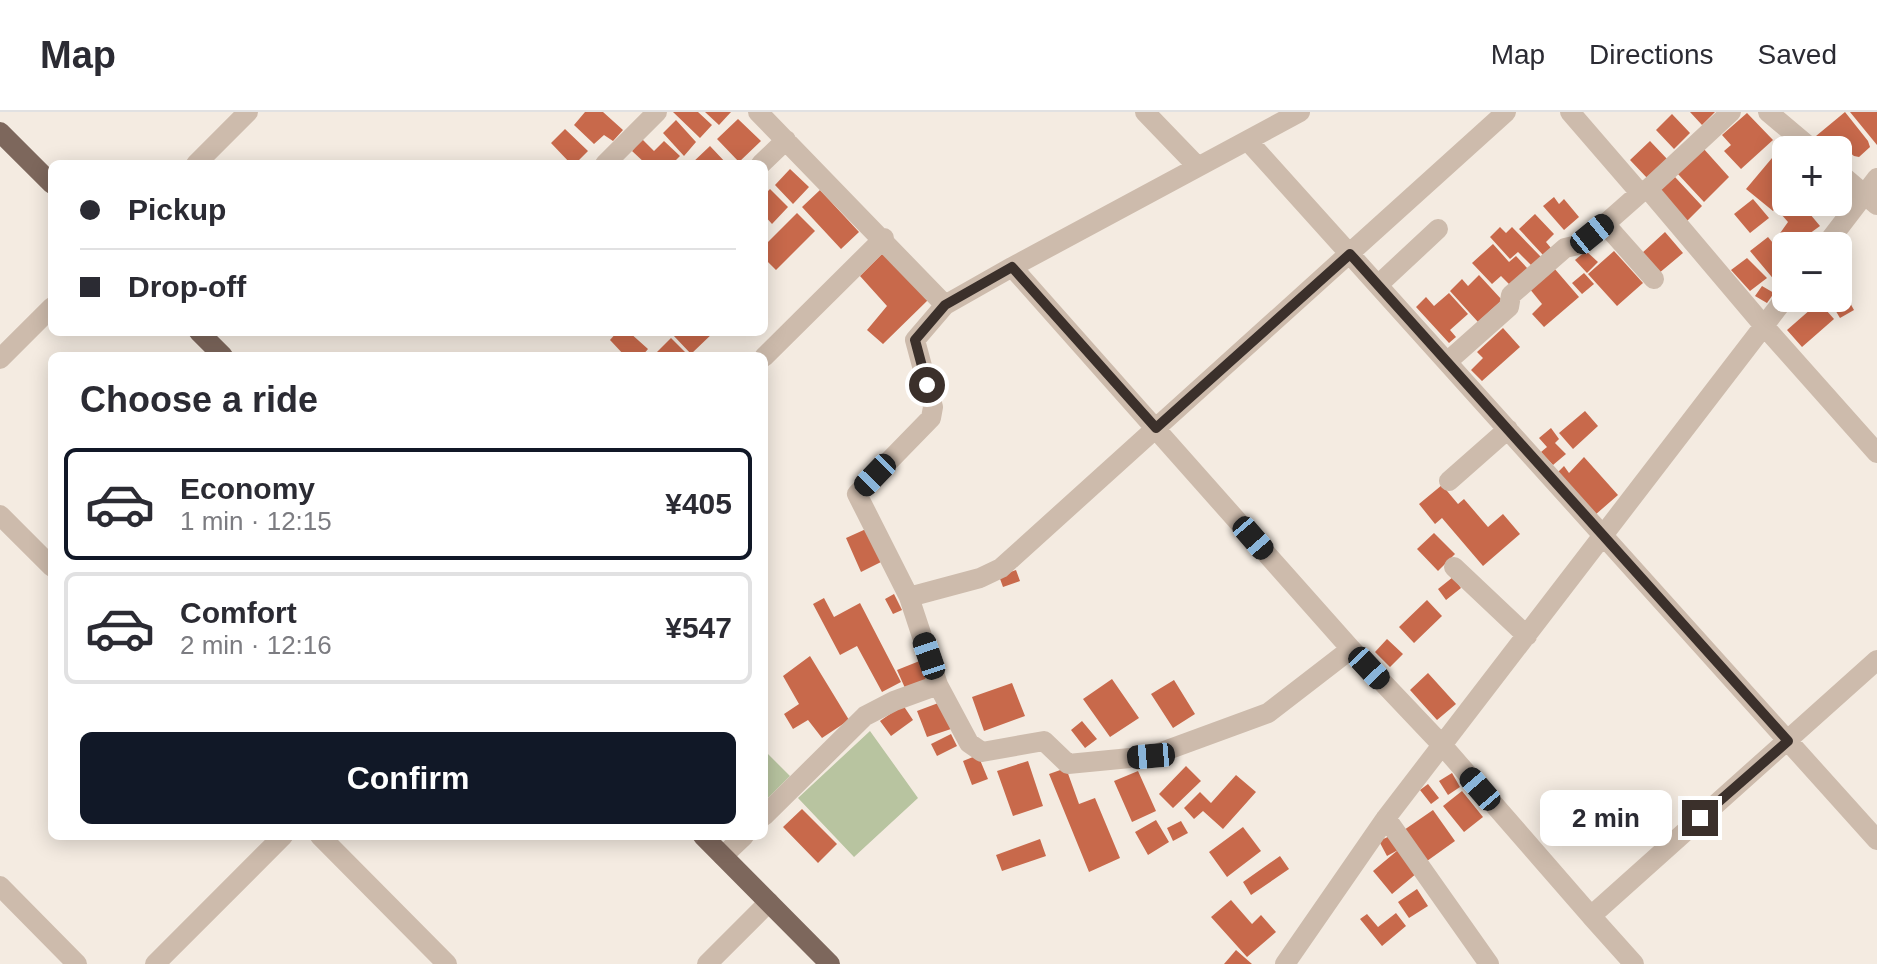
<!DOCTYPE html>
<meta charset="utf-8">
<style>
:root{--surface:#fff;--page:#f7f7f7;--text:#2b2b33;--muted:#7c7c81;--line:#e1e1e2;--accent:#111827}
body{margin:0;font-family:Arial,sans-serif;background:var(--page);color:var(--text);height:100vh;display:flex;flex-direction:column;font-size:30px;white-space:nowrap}
*{box-sizing:border-box;margin:0}
p{font-size:26px;color:var(--muted)}
.icon{flex:none;width:44px;height:44px;fill:none;stroke:currentColor;stroke-width:2;stroke-linecap:round;stroke-linejoin:round}
.map{position:relative;flex:1;overflow:hidden}
.details{position:absolute;left:48px;top:240px;width:720px;height:488px;display:flex;flex-direction:column;background:var(--surface);border-radius:12px;box-shadow:0 4px 20px #0003}
.details>*{flex:none}
.top-card{position:absolute;left:48px;top:48px;width:720px;height:176px;border-radius:12px;box-shadow:0 4px 20px #0003;display:grid;align-content:center;height:176px;padding:0 32px;background:var(--surface)}
.buttons{position:absolute;left:1772px;top:24px;display:grid;gap:16px}
.buttons a{display:grid;place-items:center;width:80px;height:80px;border-radius:12px;background:var(--surface);box-shadow:0 4px 20px #0003;font-size:40px}
.end{position:absolute;width:36px;height:36px;margin:-18px;border:10px solid #3b302b;background:#fff;box-shadow:0 0 0 4px #fff}
.from{border-radius:50%}
.bubble{position:absolute;height:56px;border-radius:12px;background:var(--surface);box-shadow:0 4px 20px #0003;font-size:26px;font-weight:600;line-height:56px;text-align:center}
.car{position:absolute;width:24px;height:48px;margin:-24px -12px;border-radius:10px;box-shadow:0 0 6px 2px #0007;background:linear-gradient(#222 24%,#8ab4d8 0 40%,#222 0 76%,#8ab4d8 0 86%,#222 0)}
.top-card b{display:flex;align-items:center;gap:28px;height:76px;font-size:30px}
.top-card b+b{border-top:2px solid var(--line)}
.top-card i{width:20px;height:20px;background:var(--text)}
ul{padding:0;list-style:none}
li{display:flex;align-items:center;gap:24px;height:112px;margin:0 16px 12px;padding:0 16px;border:4px solid var(--line);border-radius:12px}
li div{flex:1}
li b{display:block;font-size:30px}
li em{font-style:normal;font-weight:600}
li.active{border-color:var(--accent)}
li>.icon{width:72px;height:72px;stroke-width:1.5}
h2{padding:0 32px;font-size:36px;line-height:96px}
.primary-button{display:flex;gap:16px;margin-top:auto;padding:16px 32px}
.primary-button a{flex:1;height:92px;border-radius:12px;background:var(--accent);color:#fff;font-size:32px;font-weight:600;line-height:92px;text-align:center}
header{display:flex;align-items:center;gap:48px;box-sizing:border-box;height:112px;padding:0 40px;background:var(--surface);border-bottom:2px solid var(--line)}
header strong{font-size:38px}
nav{display:flex;gap:44px;margin-inline-start:auto;font-size:28px}
.map>svg:first-child{display:block}
.green{fill:#b8c4a0}
.building{fill:#c8694b}
.lines{fill:none;stroke-linecap:round;stroke-linejoin:round}
.minor{stroke:#cdbbac;stroke-width:20}
.major{stroke:#7d675c;stroke-width:20}
.route{stroke:#3b302b;stroke-width:10}
</style>
<header>
<strong>Map</strong>
<nav><a>Map</a><a>Directions</a><a>Saved</a></nav>
</header>
<div class="map">
<svg width="1877" height="852" viewBox="0 0 1877 852">
<rect width="100%" height="100%" fill="#f4ebe1"/>
<path class="green" d="M870,619L918,686L854,745L798,686Z
M764,638L790,664L764,690Z"/>
<path class="building" d="M585,0H603L623,18L613,29L604,23L594,32L574,13Z
M673,0H698L712,13L700,26Z
M705,0H731L719,13Z
M1690,0H1715L1702,13Z
M1845,0L1868,29L1870,35L1859,45L1854,44L1838,31L1828,38L1816,24Z
M1850,0H1877V33Z
M1747,1L1773,28L1741,57L1724,39L1731,33L1722,23Z
M1672,2L1690,21L1674,37L1656,18Z
M738,7L761,29L739,50L717,27Z
M676,8L696,30L684,44L663,21Z
M565,17L588,39L575,52H571L551,31Z
M642,27L654,39L664,29L680,44L672,52H646L632,39Z
M1650,29L1668,48L1648,67L1630,48Z
M710,34L727,52H691Z
M1782,34L1786,38V84L1773,99L1746,77Z
M1703,36L1729,65L1704,90L1677,61Z
M790,57L809,75L793,92L775,73Z
M1675,65L1702,94L1687,109L1659,79Z
M770,77L788,95L772,112L764,103V83Z
M820,78L859,120L841,137L802,95Z
M1554,85L1559,92L1564,87L1579,105L1564,118L1543,94Z
M1753,87L1769,106L1750,121L1734,102Z
M1795,90H1800L1820,114L1802,127L1799,124L1793,134H1786V143L1779,137L1786,145V162L1776,170L1750,139L1768,125L1773,131L1788,110L1781,102Z
M797,101L815,119L776,158L764,146V134Z
M1535,102L1554,122L1546,130L1551,136L1543,143L1519,117Z
M1500,115L1506,121L1512,115L1541,145L1532,154L1518,140L1510,147L1490,125Z
M1665,120L1683,141L1658,162L1641,142Z
M1493,132L1509,150L1516,144L1528,157L1510,173L1501,164L1492,172L1472,151Z
M1586,139L1598,150L1587,161L1575,148Z
M1614,139L1643,171L1617,194L1588,162Z
M883,141L929,187L883,232L867,218L887,194L860,164Z
M1747,146L1767,166L1750,179L1731,158Z
M1554,156L1579,185L1544,215L1532,202L1542,192L1529,176Z
M1584,161L1594,172L1582,182L1572,171Z
M1479,163L1502,188L1478,210L1450,179L1462,167L1468,174Z
M1762,174L1774,181L1767,191L1755,184Z
M1449,181L1468,202L1450,218L1456,225L1449,231L1416,195L1426,185L1434,194Z
M1845,182L1854,198L1840,206L1831,191Z
M1819,190L1834,207L1802,235L1787,218Z
M1503,216L1520,235L1482,269L1471,258L1483,246L1477,240Z
M617,220H629L648,237L642,244H625L610,228Z
M676,220H714L691,242L673,223Z
M671,226L689,244H653Z
M1585,299L1598,314L1573,337L1559,321Z
M1551,316L1559,327L1555,331L1566,342L1553,353L1541,340L1547,335L1539,326Z
M1584,345L1618,383L1595,403L1558,360L1564,354L1569,361Z
M1442,373L1458,392L1464,387L1488,415L1503,402L1520,422L1483,454L1442,406L1435,412L1419,392Z
M866,417L881,450L861,460L846,426Z
M1434,421L1455,442L1438,459L1417,437Z
M1016,458L1020,469L1003,475L999,464Z
M1453,465L1461,476L1446,488L1438,477Z
M894,482L902,498L893,502L885,487Z
M824,486L834,505L860,491L901,570L882,580L857,534L840,543L813,492Z
M1427,488L1442,504L1414,531L1399,515Z
M1387,527L1403,542L1390,555L1375,540Z
M810,544L849,608L822,626L808,608L793,617L784,602L799,592L783,564Z
M922,548L930,566L905,576L897,558Z
M1428,561L1456,592L1437,608L1410,578Z
M1112,567L1139,606L1110,625L1083,587Z
M1174,568L1195,602L1173,616L1151,582Z
M1012,571L1025,604L984,619L972,585Z
M941,590L951,617L927,625L917,599Z
M903,593L913,608L891,624L880,609Z
M1082,609L1097,627L1085,636L1071,618Z
M951,622L957,634L937,644L931,632Z
M978,643L988,667L972,673L963,649Z
M1028,649L1043,694L1013,704L997,659Z
M1186,654L1201,669L1173,696L1159,682Z
M1066,656L1079,692L1095,686L1120,746L1089,760L1049,662Z
M1138,659L1156,699L1132,710L1114,669Z
M1452,661L1460,675L1448,683L1439,669Z
M1236,663L1256,680L1223,717L1203,699L1194,707L1184,696L1200,680L1211,691Z
M1428,672L1439,686L1431,692L1420,678Z
M1462,679L1483,705L1464,720L1443,694Z
M802,697L837,732L818,751L783,715Z
M1433,698L1455,729L1427,749L1404,718Z
M1156,708L1169,730L1148,743L1135,720Z
M1181,709L1188,721L1173,729L1167,716Z
M1243,715L1261,739L1227,765L1209,740Z
M1392,723L1417,761L1392,782L1373,759L1398,738L1387,744L1379,729Z
M1040,727L1046,744L1002,759L996,743Z
M1280,744L1289,757L1251,783L1243,770Z
M1417,777L1428,794L1409,806L1398,790Z
M1231,788L1252,812L1261,803L1276,820L1247,845L1211,805Z
M1396,801L1406,814L1382,834L1360,807L1367,802L1378,815Z
M1236,838L1252,852H1224Z"/>
<g class="lines">
<path class="minor" d="M758,0L945,193
M1145,0L1198,55
M1570,0L1640,81
M1768,0L1813,38
M1248,29L1877,728
M196,52L248,0
M605,52L657,0
M761,52L786,28
M1838,60L1877,93
M1648,77L1764,214L1877,341
M1825,134L1877,66
M1012,155L1300,0
M1654,167L1605,112L1639,82L1648,77L1731,0
M1378,173L1438,117
M764,245L884,126
M0,247L52,195
M1447,250L1509,195L1511,183L1565,136L1578,133L1605,112
M1449,369L1508,317
M0,403L52,455
M1454,455L1527,524
M909,485L980,466L1001,456L1506,0
M938,573L969,631L982,640L1044,629L1068,652L1151,644L1268,601L1351,537
M764,704L865,604L894,589L938,573L909,485L857,382L931,306L933,295L915,228L945,193L1012,155L1351,537L1443,634L1591,804L1877,548
M1386,706L1489,852
M320,724L447,852
M723,744L744,724
M0,774L77,852
M1591,804L1634,852
M155,852L283,724
M707,852L769,790
M1285,852L1386,706L1786,185"/>
<path class="major" d="M0,20L52,72
M199,220L223,244
M703,724L830,852"/>
</g>
<g class="lines">
<path class="route" d="M927,273L915,228L945,193L1012,155L1156,316L1350,142L1788,629L1700,706"/>
</g>
</svg>
<div class="buttons">
<a>+</a>
<a>−</a>
</div>
<i class="end from" style="left:927px;top:273px"></i>
<i class="end" style="left:1700px;top:706px"></i>
<div class="bubble" style="left:1540px;top:678px;width:132px">2 min</div>
<i class="car" style="left:1592px;top:122px;rotate:51deg"></i>
<i class="car" style="left:875px;top:363px;rotate:224deg"></i>
<i class="car" style="left:1253px;top:426px;rotate:139deg"></i>
<i class="car" style="left:929px;top:544px;rotate:341deg"></i>
<i class="car" style="left:1369px;top:556px;rotate:137deg"></i>
<i class="car" style="left:1151px;top:644px;rotate:265deg"></i>
<i class="car" style="left:1480px;top:677px;rotate:319deg"></i>
<div class="top-card">
<b><i class="from"></i>Pickup</b>
<b><i></i>Drop-off</b>
</div>
<section class="details">
<h2>Choose a ride</h2>
<ul>
<li class="active"><svg class="icon" aria-label="car" viewBox="0 0 24 24"><path d="M5 17H2v-5l4-1 3-4h7l3 4 3 1v5h-3M9 17h6M6 11h13"/><circle cx="7" cy="17" r="2"/><circle cx="17" cy="17" r="2"/></svg><div><b>Economy</b><p>1 min · 12:15</p></div><em>¥405</em></li>
<li><svg class="icon" aria-label="car" viewBox="0 0 24 24"><path d="M5 17H2v-5l4-1 3-4h7l3 4 3 1v5h-3M9 17h6M6 11h13"/><circle cx="7" cy="17" r="2"/><circle cx="17" cy="17" r="2"/></svg><div><b>Comfort</b><p>2 min · 12:16</p></div><em>¥547</em></li>
</ul>
<div class="primary-button"><a>Confirm</a></div>
</section>
</div>
